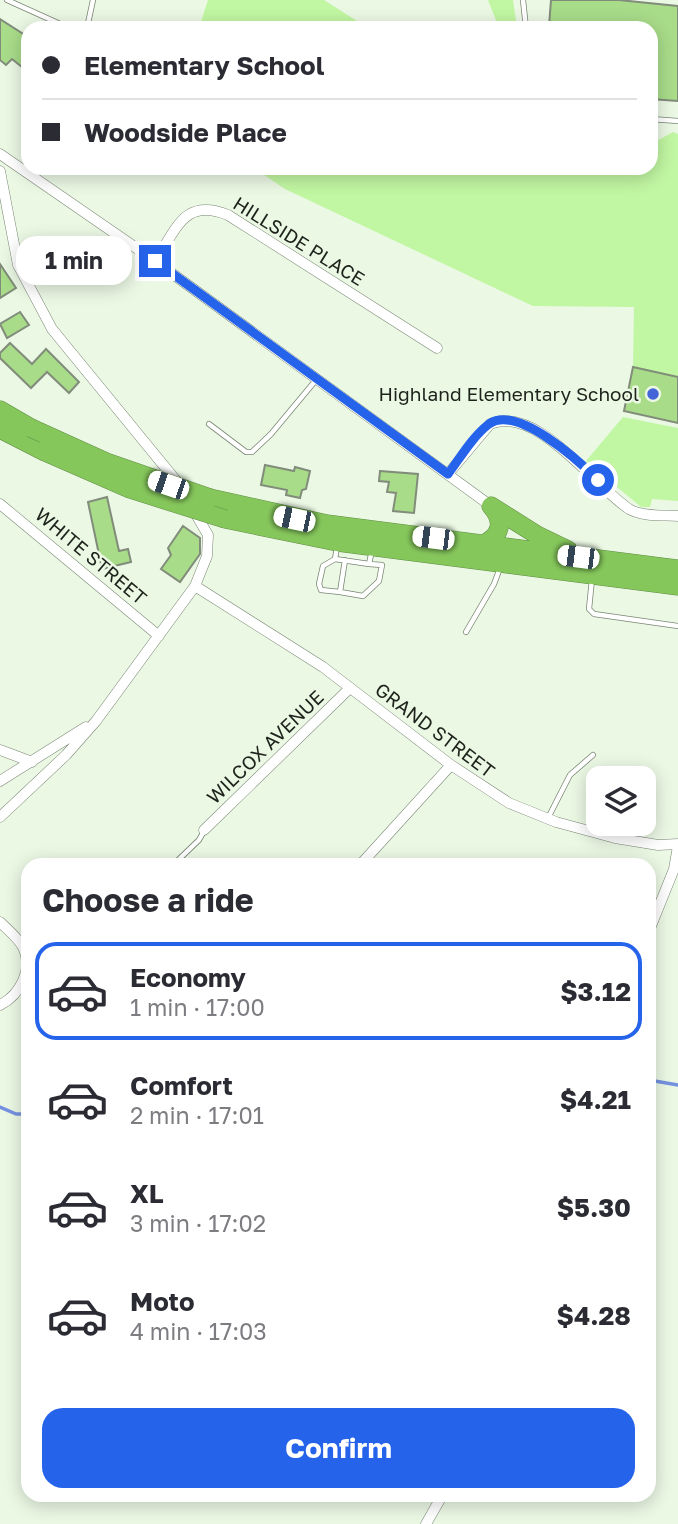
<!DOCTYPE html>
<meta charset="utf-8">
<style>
:root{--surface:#fff;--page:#f7f7f7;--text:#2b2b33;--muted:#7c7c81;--line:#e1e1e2;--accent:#2563eb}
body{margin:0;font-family:"Golos Text",sans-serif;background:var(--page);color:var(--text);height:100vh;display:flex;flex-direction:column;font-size:26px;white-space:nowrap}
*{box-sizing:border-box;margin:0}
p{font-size:23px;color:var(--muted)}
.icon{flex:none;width:38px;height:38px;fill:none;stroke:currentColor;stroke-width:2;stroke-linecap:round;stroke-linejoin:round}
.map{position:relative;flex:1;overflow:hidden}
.side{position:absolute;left:21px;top:858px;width:635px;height:644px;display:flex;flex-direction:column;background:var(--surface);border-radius:21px;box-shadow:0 4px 18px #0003}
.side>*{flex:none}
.top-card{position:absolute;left:21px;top:21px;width:637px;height:154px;border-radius:21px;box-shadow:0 4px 18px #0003;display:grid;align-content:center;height:154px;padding:0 21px;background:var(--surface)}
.fabs{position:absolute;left:586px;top:766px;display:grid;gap:14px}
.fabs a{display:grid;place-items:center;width:70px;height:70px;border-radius:14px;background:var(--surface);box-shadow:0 4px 18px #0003;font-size:35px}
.end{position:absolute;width:32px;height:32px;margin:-16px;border:9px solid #2563eb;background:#fff;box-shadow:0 0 0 4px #fff}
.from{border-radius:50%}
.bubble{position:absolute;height:49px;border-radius:21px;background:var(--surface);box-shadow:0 4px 18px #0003;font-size:23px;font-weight:700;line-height:49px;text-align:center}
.car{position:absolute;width:21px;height:42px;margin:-21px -10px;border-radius:9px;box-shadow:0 0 5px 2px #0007;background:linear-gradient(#fff 24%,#345 0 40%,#fff 0 76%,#345 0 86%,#fff 0)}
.top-card b{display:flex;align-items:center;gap:24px;height:66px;font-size:26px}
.top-card b+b{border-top:2px solid var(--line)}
.top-card i{width:18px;height:18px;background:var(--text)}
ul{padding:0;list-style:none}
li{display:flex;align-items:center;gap:21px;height:98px;margin:0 14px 10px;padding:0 7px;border:4px solid transparent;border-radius:21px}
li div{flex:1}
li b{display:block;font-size:26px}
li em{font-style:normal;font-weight:700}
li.selected{border-color:var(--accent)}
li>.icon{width:63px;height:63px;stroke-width:1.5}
h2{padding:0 21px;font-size:32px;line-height:84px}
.action{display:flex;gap:14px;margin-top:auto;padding:14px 21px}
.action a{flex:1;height:80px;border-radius:21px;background:var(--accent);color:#fff;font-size:28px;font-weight:700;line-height:80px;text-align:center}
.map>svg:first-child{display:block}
.green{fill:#c1f6a2}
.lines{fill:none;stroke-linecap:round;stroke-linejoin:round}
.stream{stroke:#7592e1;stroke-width:3.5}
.building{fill:#a8dc89;stroke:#818c7b;stroke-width:2}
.lane-casing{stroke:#798573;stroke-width:6}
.street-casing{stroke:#798573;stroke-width:11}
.highway-casing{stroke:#618d45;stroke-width:19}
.lane{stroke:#fff;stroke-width:4.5}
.street{stroke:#fff;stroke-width:10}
.highway{stroke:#86c75c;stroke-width:18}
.highway-bridge-casing{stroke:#618d45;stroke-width:19;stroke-linecap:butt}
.highway-bridge{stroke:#86c75c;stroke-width:18}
.route{stroke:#2563eb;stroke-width:9}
.poi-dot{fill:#4365d7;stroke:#ebf8e4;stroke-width:2.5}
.labels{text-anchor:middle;stroke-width:5;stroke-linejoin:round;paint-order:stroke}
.street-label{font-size:19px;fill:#1d221b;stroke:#ebf8e4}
.poi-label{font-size:19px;fill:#1d221b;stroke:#ebf8e4;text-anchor:end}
</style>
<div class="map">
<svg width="678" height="1524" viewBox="0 0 678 1524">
<rect width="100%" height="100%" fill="#ebf8e4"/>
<path class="green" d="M208,0H324L368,28H199Z
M488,0H513L517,28H499Z
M673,132L678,134V377L633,367L634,307L533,306L285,189L254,168H651V144Z
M623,417L678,428V501L652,499L650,507H641L586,461Z"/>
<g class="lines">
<path class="stream" d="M649,1080L678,1085
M0,1107L16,1114H28"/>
</g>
<path class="building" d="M551,0H619L678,6V101L651,99V28L549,26Z
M0,19L28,37L23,43L28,46V72L12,59L6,65L0,60Z
M0,264L16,288L0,298Z
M20,312L29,325L7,338L0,324Z
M10,343L32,364L46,349L79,382L69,393L47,372L31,388L0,358V353Z
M633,367L678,377V423L624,411Z
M265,465L294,471L295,467L310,471L306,489L302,490L300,498L286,495L287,490L261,485Z
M380,471L418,474L414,513L393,511L396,493L387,492L389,482L379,481Z
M107,497L119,551L128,549L131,562L102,569L88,502Z
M183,526L200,538V554L180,582L161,569L171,555L168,548Z"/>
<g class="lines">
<defs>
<path id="lane" d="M7,0L69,28
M523,0L526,28
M87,28L93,0
M651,119L678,121
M209,424L246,452H252L271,434L316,380
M337,547L335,559L369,564L372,550
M335,559L323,566L319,584L321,590L340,592
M345,560L340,592L363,596L379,581L382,565L369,564
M592,579L589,609L594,614L678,626
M466,632L494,584L500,568
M548,818L570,775L593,755
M174,864L199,840L204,831"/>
<path id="street" d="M0,154L155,261L491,506
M0,171L18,265L52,329L178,483
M155,261C177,229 184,197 228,215L437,348
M448,474L490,424C537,404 595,487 629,509C643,517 663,515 678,516
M0,504L159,636
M195,586L323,667L451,765L509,803L556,822L615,838L658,845L678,844
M0,750L32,762
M0,781L86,727
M0,817L66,755L96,721L195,586L207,556L208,535L194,511
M204,830L350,688
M361,864L451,765
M0,922C7,929 18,938 23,947C34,969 20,995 0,1005
M649,931L674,869L678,846
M426,1524L443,1494"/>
<path id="highway" d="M0,410L31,428
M0,429L43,451
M210,498L327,524L678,569
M491,506L537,535L568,550
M225,519L337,542L678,586
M482,545C501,536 505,522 491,506"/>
</defs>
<use href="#lane" class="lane-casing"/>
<use href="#street" class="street-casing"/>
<use href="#highway" class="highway-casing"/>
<use href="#lane" class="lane"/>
<use href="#street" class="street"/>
<use href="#highway" class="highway"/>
<defs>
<path id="highway-bridge" d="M31,428L106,462L210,498
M43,451L130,489L225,519"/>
</defs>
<use href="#highway-bridge" class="highway-bridge-casing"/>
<use href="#highway-bridge" class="highway-bridge"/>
</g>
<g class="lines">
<path class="route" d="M155,261L448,474C460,458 473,436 489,424C517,404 579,461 598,480"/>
</g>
<circle class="poi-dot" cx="653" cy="394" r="7"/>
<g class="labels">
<g class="street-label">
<text transform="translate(299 241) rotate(32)" y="7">HILLSIDE PLACE</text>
<text transform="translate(91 556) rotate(40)" y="7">WHITE STREET</text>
<text transform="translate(435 730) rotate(37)" y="7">GRAND STREET</text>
<text transform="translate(265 747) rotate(-44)" y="7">WILCOX AVENUE</text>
</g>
<g class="poi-label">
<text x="639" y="401">Highland Elementary School</text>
</g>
</g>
</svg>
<div class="fabs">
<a><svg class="icon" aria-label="layers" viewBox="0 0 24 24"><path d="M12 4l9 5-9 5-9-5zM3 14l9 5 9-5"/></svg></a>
</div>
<i class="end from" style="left:598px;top:480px"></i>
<i class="end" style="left:155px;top:261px"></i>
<div class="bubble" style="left:16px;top:236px;width:116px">1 min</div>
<i class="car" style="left:168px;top:485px;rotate:289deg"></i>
<i class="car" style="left:294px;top:519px;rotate:282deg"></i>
<i class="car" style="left:433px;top:538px;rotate:277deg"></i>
<i class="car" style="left:578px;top:557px;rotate:277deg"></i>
<div class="top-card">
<b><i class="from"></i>Elementary School</b>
<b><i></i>Woodside Place</b>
</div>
<section class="side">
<h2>Choose a ride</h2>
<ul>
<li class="selected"><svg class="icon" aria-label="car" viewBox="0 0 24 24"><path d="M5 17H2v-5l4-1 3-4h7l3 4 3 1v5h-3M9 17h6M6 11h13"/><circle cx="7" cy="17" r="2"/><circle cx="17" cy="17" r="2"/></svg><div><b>Economy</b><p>1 min · 17:00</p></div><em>$3.12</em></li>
<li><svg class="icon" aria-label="car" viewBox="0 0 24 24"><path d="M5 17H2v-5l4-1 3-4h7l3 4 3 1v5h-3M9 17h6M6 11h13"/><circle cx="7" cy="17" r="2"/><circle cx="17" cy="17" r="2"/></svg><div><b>Comfort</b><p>2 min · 17:01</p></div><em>$4.21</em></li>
<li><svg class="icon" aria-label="car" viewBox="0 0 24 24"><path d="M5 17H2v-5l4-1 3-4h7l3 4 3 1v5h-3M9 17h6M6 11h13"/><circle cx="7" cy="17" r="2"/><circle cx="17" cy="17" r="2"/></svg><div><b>XL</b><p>3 min · 17:02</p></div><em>$5.30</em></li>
<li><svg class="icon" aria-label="car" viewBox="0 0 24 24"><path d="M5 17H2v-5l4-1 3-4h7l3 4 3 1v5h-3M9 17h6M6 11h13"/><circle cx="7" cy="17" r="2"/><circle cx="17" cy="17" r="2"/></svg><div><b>Moto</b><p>4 min · 17:03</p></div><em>$4.28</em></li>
</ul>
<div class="action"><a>Confirm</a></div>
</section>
</div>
